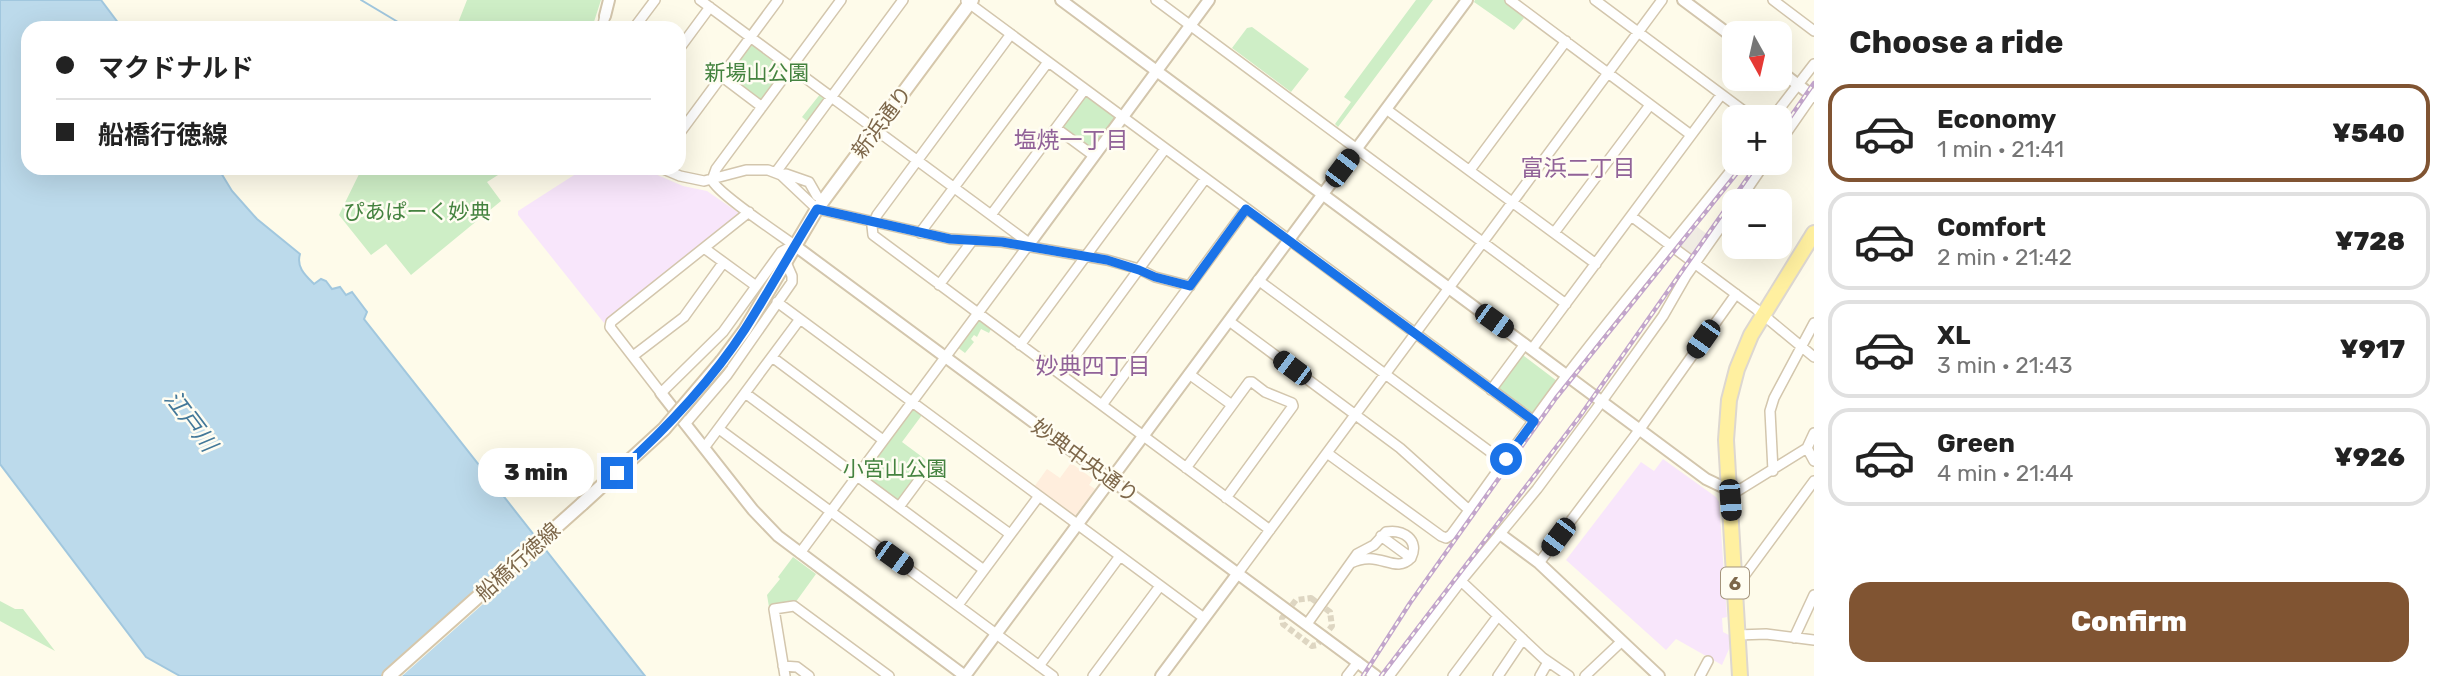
<!DOCTYPE html>
<meta charset="utf-8">
<style>
:root{--surface:#fff;--page:#f6f6f6;--text:#222;--muted:#767676;--line:#e0e0e0;--accent:#805432}
body{margin:0;font-family:Rubik,"Noto Sans JP",sans-serif;background:var(--page);color:var(--text);height:100vh;display:flex;flex-direction:column;font-size:26px;white-space:nowrap}
*{box-sizing:border-box;margin:0}
p{font-size:23px;color:var(--muted)}
.icon{flex:none;width:38px;height:38px;fill:none;stroke:currentColor;stroke-width:2;stroke-linecap:round;stroke-linejoin:round}
.map{position:relative;flex:1;overflow:hidden}
.details{display:flex;flex-direction:column;background:var(--surface);width:630px}
.details>*{flex:none}
.guide{position:absolute;left:21px;top:21px;width:665px;height:154px;border-radius:21px;box-shadow:0 7px 28px #0002;display:grid;align-content:center;height:154px;padding:0 35px;background:var(--surface)}
.needle{width:46px;rotate:172deg}
.buttons{position:absolute;left:1722px;top:21px;display:grid;gap:14px}
.buttons a{display:grid;place-items:center;width:70px;height:70px;border-radius:14px;background:var(--surface);box-shadow:0 7px 28px #0002;font-size:35px}
.end{position:absolute;width:32px;height:32px;margin:-16px;border:9px solid #1a73e8;background:#fff;box-shadow:0 0 0 4px #fff}
.from{border-radius:50%}
.bubble{position:absolute;height:49px;border-radius:21px;background:var(--surface);box-shadow:0 7px 28px #0002;font-size:23px;font-weight:800;line-height:49px;text-align:center}
.car{position:absolute;width:21px;height:42px;margin:-21px -10px;border-radius:9px;box-shadow:0 0 5px 2px #0007;background:linear-gradient(#222 24%,#8ab4d8 0 40%,#222 0 76%,#8ab4d8 0 86%,#222 0)}
.guide b{display:flex;align-items:center;gap:24px;height:66px;font-size:26px}
.guide b+b{border-top:2px solid var(--line)}
.guide i{width:18px;height:18px;background:var(--text)}
ul{padding:0;list-style:none}
li{display:flex;align-items:center;gap:21px;height:98px;margin:0 14px 10px;padding:0 21px;border:4px solid var(--line);border-radius:21px}
li div{flex:1}
li b{display:block;font-size:26px}
li em{font-style:normal;font-weight:800}
li.active{border-color:var(--accent)}
li>.icon{width:63px;height:63px;stroke-width:1.5}
h2{padding:0 35px;font-size:32px;line-height:84px}
.button{display:flex;gap:14px;margin-top:auto;padding:14px 35px}
.button a{flex:1;height:80px;border-radius:21px;background:var(--accent);color:#fff;font-size:28px;font-weight:800;line-height:80px;text-align:center}
main{display:flex;flex:1;min-height:0}
.map>svg:first-child{display:block}
.commercial{fill:#fed}
.industrial{fill:#f0ece3}
.education{fill:#f8e6fb}
.green{fill:#ceeec6}
.water{fill:#bcdaeb;stroke:#a1c7de;stroke-width:2}
.pier{fill:#fefbea}
.lines{fill:none;stroke-linecap:round;stroke-linejoin:round}
.stream{stroke:#a1c7de;stroke-width:2}
.pedestrian-tunnel{stroke:#ded6c2;stroke-width:6;stroke-dasharray:6 3;stroke-linecap:butt}
.minor-casing{stroke:#d3c6ad;stroke-width:12}
.tertiary-casing{stroke:#d3c6ad;stroke-width:14}
.secondary-casing{stroke:#d6c7ab;stroke-width:16}
.primary-casing{stroke:#ddd7d0;stroke-width:18}
.minor{stroke:#fff;stroke-width:9}
.tertiary{stroke:#fff;stroke-width:10}
.secondary{stroke:#fff;stroke-width:12}
.primary{stroke:#fff0a0;stroke-width:14}
.rail-casing{stroke:#c2a5cb;stroke-width:4.5}
.rail{stroke:#fffdf2;stroke-width:2;stroke-dasharray:5;stroke-linecap:butt}
.secondary-bridge-casing{stroke:#d6c7ab;stroke-width:16;stroke-linecap:butt}
.secondary-bridge{stroke:#fff;stroke-width:12}
.route{stroke:#1a73e8;stroke-width:9}
.labels{text-anchor:middle;stroke-width:5;stroke-linejoin:round;paint-order:stroke}
.shield{fill:#fffdf2;stroke:#a4947c;stroke-width:2}
.shield-label{font-size:19px;font-weight:bold;fill:#7d674a}
.park-label{font-size:21px;fill:#458340;stroke:#fffdf2}
.street-label{font-size:21px;fill:#7d674a;stroke:#fffdf2}
.neighbourhood-label{font-size:23px;fill:#916298;stroke:#fffdf2}
.water-label{font-size:23px;font-style:italic;fill:#437899;stroke:#fffdf2}
</style>
<main>
<div class="map">
<svg width="1814" height="676" viewBox="0 0 1814 676">
<rect width="100%" height="100%" fill="#fefbea"/>
<path class="commercial" d="M1071,463L1093,479L1089,485L1095,489L1075,516L1034,487L1047,469L1060,478Z"/>
<path class="industrial" d="M1693,224L1711,237L1695,259L1677,245Z"/>
<path class="education" d="M585,168H641L683,186L707,191L739,213V217L604,323L518,215V211Z
M1663,459L1716,497L1719,502L1727,617L1722,618L1723,632L1729,635V649L1722,665L1676,639L1666,650L1566,560L1641,462L1654,471Z"/>
<path class="green" d="M467,0H601L592,28H456Z
M1416,0H1433L1338,127L1335,124L1351,102L1344,97Z
M1475,0H1504L1524,18L1514,30L1474,2Z
M1252,27L1309,69L1291,92L1232,48L1247,28Z
M751,44H755L785,66L786,70L763,102H759L727,75Z
M821,93L826,97L809,123L802,117Z
M1088,95L1116,116L1117,120L1093,152L1061,127L1083,96Z
M362,168H509L487,182L501,201L411,275L386,244L371,255L339,215Z
M978,320L991,329L989,333L981,329L977,337L974,335L971,339L974,342L965,353L957,347Z
M1520,353L1557,381L1532,415L1497,390Z
M914,408L922,415L902,442L929,462L900,501L896,502L863,477V473L910,409Z
M793,557L816,574L795,603L769,607L767,595L780,579L778,577Z
M0,601L15,609H23L55,651L0,621Z"/>
<path class="water" d="M0,0H101L122,28H28V168H218L232,191L257,219L300,254C296,267 305,275 314,284L321,279L326,281L332,289L340,287L346,295L352,292L367,312L364,319L645,676H180L146,657L0,464Z"/>
<path class="pier" d="M539,537L547,547L402,676H384Z"/>
<g class="lines">
<path class="stream" d="M361,0L408,28"/>
<path class="pedestrian-tunnel" d="M1311,598L1330,612L1332,626L1317,645L1312,646L1283,624L1282,618L1296,600Z"/>
<defs>
<path id="minor" d="M700,0L1029,243
M1156,0L1566,304
M1510,0L1691,135
M1595,0L1752,117
M1773,0L1814,31
M966,1L1534,421
M602,28L605,16
M634,28L655,0
M1011,34L877,215L872,226L873,235L1270,530
M679,49L710,7
M721,76L762,107
M1386,109L1596,264
M1773,117L1814,64
M1056,128L1094,156
M679,134L778,0
M1780,142L1814,93
M661,168L680,176L704,181L746,170H768L781,175L817,209L950,239L1002,242L1107,260L1139,269L1155,277L1190,286
M1470,170L1566,41
M776,172L903,0
M781,175L786,174L809,182L817,196
M712,180C717,193 779,234 794,245L781,252L723,332L661,393L610,327L611,322L749,212
M712,180L716,169L841,0
M1739,201L1765,163
M991,215L1085,89
M1631,216L1756,309L1814,357
M920,233L1048,62
M1554,233L1650,105
M704,248L756,286
M1258,280L1504,462
M939,285L972,241
M777,302L1204,618
M1229,321L1400,448L1469,510
M1020,345L1165,149
M1532,349L1721,95
M633,356L684,317L723,263
M772,357L883,440
M1062,374L1205,179
M1189,374L1232,405
M1491,390L1525,344
M745,393L984,570
M1102,405L1246,209
M685,424L727,375L792,282V276L785,260
M719,429L1053,676
M704,448L800,319
M1807,448L1814,461
M1327,453L1441,536L1446,538L1451,535C1491,481 1529,425 1570,371C1624,300 1682,233 1737,163
M1186,468L1249,382H1252L1265,392L1292,403L1293,406L1226,498
M1773,471L1770,411L1774,398L1814,323
M1729,490L1736,492L1807,448L1814,433
M899,507L925,472L1010,534
M1381,536L1411,558
M800,553L1027,247
M1539,563L1640,429L1736,294
M1238,573L1662,0
M1461,581L1543,658L1569,676
M1736,587L1814,481
M958,605L1039,496
M1307,624L1357,554L1374,545L1386,532C1403,529 1420,540 1411,558C1395,575 1379,549 1351,563
M1738,635L1766,634L1814,640
M1794,638L1814,595
M783,666L797,667L809,676
M1039,666L1120,556
M785,676L774,609L794,606L889,676
M1093,676L1160,586
M1347,676L1358,662
M1389,676L1461,581L1537,489L1597,408L1663,316L1686,276L1734,208
M1453,676L1498,616
M1498,676L1523,639
M1540,676L1548,662
M1585,676L1621,642
M1700,676L1708,661"/>
<path id="tertiary" d="M1061,0L1706,479L1729,490
M1683,0L1734,38
M605,16L609,0
M1780,71L1814,97
M794,245L1376,676
M1027,247L1209,0
M661,393L753,510L778,536L965,676
M1500,534L1539,563L1659,676
M965,676L1467,0
M1161,676L1238,573"/>
<path id="secondary" d="M722,361L745,330L817,209L972,0
M389,676L582,504"/>
<path id="primary" d="M1740,676L1726,440L1729,400L1737,369L1751,335L1814,233"/>
</defs>
<use href="#minor" class="minor-casing"/>
<use href="#tertiary" class="tertiary-casing"/>
<use href="#secondary" class="secondary-casing"/>
<use href="#primary" class="primary-casing"/>
<use href="#minor" class="minor"/>
<use href="#tertiary" class="tertiary"/>
<use href="#secondary" class="secondary"/>
<use href="#primary" class="primary"/>
<defs>
<path id="rail" d="M1780,132L1814,83
M1363,676L1410,603L1556,398L1745,163
M1381,676L1580,416L1758,163"/>
</defs>
<use href="#rail" class="rail-casing"/>
<use href="#rail" class="rail"/>
<defs>
<path id="secondary-bridge" d="M582,504L664,429L722,361"/>
</defs>
<use href="#secondary-bridge" class="secondary-bridge-casing"/>
<use href="#secondary-bridge" class="secondary-bridge"/>
</g>
<g class="lines">
<path class="route" d="M617,473C665,430 710,383 745,329C770,290 792,249 817,209L950,239L1002,242L1107,260L1139,270L1155,277L1190,286L1246,209L1534,421L1506,459"/>
</g>
<g class="labels">
<rect class="shield" x="1721" y="567.5" width="28" height="31" rx="5"/>
<g class="shield-label">
<text x="1735" y="590">6</text>
</g>
<g class="park-label">
<text x="757" y="80">新場山公園</text>
<text x="417" y="219">ぴあぱーく妙典</text>
<text x="895" y="476">小宮山公園</text>
</g>
<g class="street-label">
<text transform="translate(882 122) rotate(-53)" y="7">新浜通り</text>
<text transform="translate(1085 461) rotate(36)" y="7">妙典中央通り</text>
<text transform="translate(518 562) rotate(-42)" y="7">船橋行徳線</text>
</g>
<g class="neighbourhood-label">
<text x="1071" y="148">塩焼一丁目</text>
<text x="1578" y="176">富浜二丁目</text>
<text x="1093" y="374">妙典四丁目</text>
</g>
<g class="water-label">
<text transform="translate(191 421) rotate(53)" y="8">江戸川</text>
</g>
</g>
</svg>
<div class="buttons">
<a><svg class="needle" viewBox="-14 -14 28 28"><path d="M0-13l5 13h-10z" fill="#e53935"/><path d="M0 13l5-13h-10z" fill="#767676"/></svg></a>
<a>+</a>
<a>−</a>
</div>
<i class="end from" style="left:1506px;top:459px"></i>
<i class="end" style="left:617px;top:473px"></i>
<div class="bubble" style="left:478px;top:448px;width:116px">3 min</div>
<i class="car" style="left:1342px;top:168px;rotate:37deg"></i>
<i class="car" style="left:1494px;top:321px;rotate:126deg"></i>
<i class="car" style="left:1703px;top:339px;rotate:215deg"></i>
<i class="car" style="left:1292px;top:368px;rotate:307deg"></i>
<i class="car" style="left:1730px;top:500px;rotate:176deg"></i>
<i class="car" style="left:1558px;top:537px;rotate:217deg"></i>
<i class="car" style="left:894px;top:558px;rotate:126deg"></i>
<div class="guide">
<b><i class="from"></i>マクドナルド</b>
<b><i></i>船橋行徳線</b>
</div>
</div>
<section class="details">
<h2>Choose a ride</h2>
<ul>
<li class="active"><svg class="icon" aria-label="car" viewBox="0 0 24 24"><path d="M5 17H2v-5l4-1 3-4h7l3 4 3 1v5h-3M9 17h6M6 11h13"/><circle cx="7" cy="17" r="2"/><circle cx="17" cy="17" r="2"/></svg><div><b>Economy</b><p>1 min · 21:41</p></div><em>¥540</em></li>
<li><svg class="icon" aria-label="car" viewBox="0 0 24 24"><path d="M5 17H2v-5l4-1 3-4h7l3 4 3 1v5h-3M9 17h6M6 11h13"/><circle cx="7" cy="17" r="2"/><circle cx="17" cy="17" r="2"/></svg><div><b>Comfort</b><p>2 min · 21:42</p></div><em>¥728</em></li>
<li><svg class="icon" aria-label="car" viewBox="0 0 24 24"><path d="M5 17H2v-5l4-1 3-4h7l3 4 3 1v5h-3M9 17h6M6 11h13"/><circle cx="7" cy="17" r="2"/><circle cx="17" cy="17" r="2"/></svg><div><b>XL</b><p>3 min · 21:43</p></div><em>¥917</em></li>
<li><svg class="icon" aria-label="car" viewBox="0 0 24 24"><path d="M5 17H2v-5l4-1 3-4h7l3 4 3 1v5h-3M9 17h6M6 11h13"/><circle cx="7" cy="17" r="2"/><circle cx="17" cy="17" r="2"/></svg><div><b>Green</b><p>4 min · 21:44</p></div><em>¥926</em></li>
</ul>
<div class="button"><a>Confirm</a></div>
</section>
</main>
